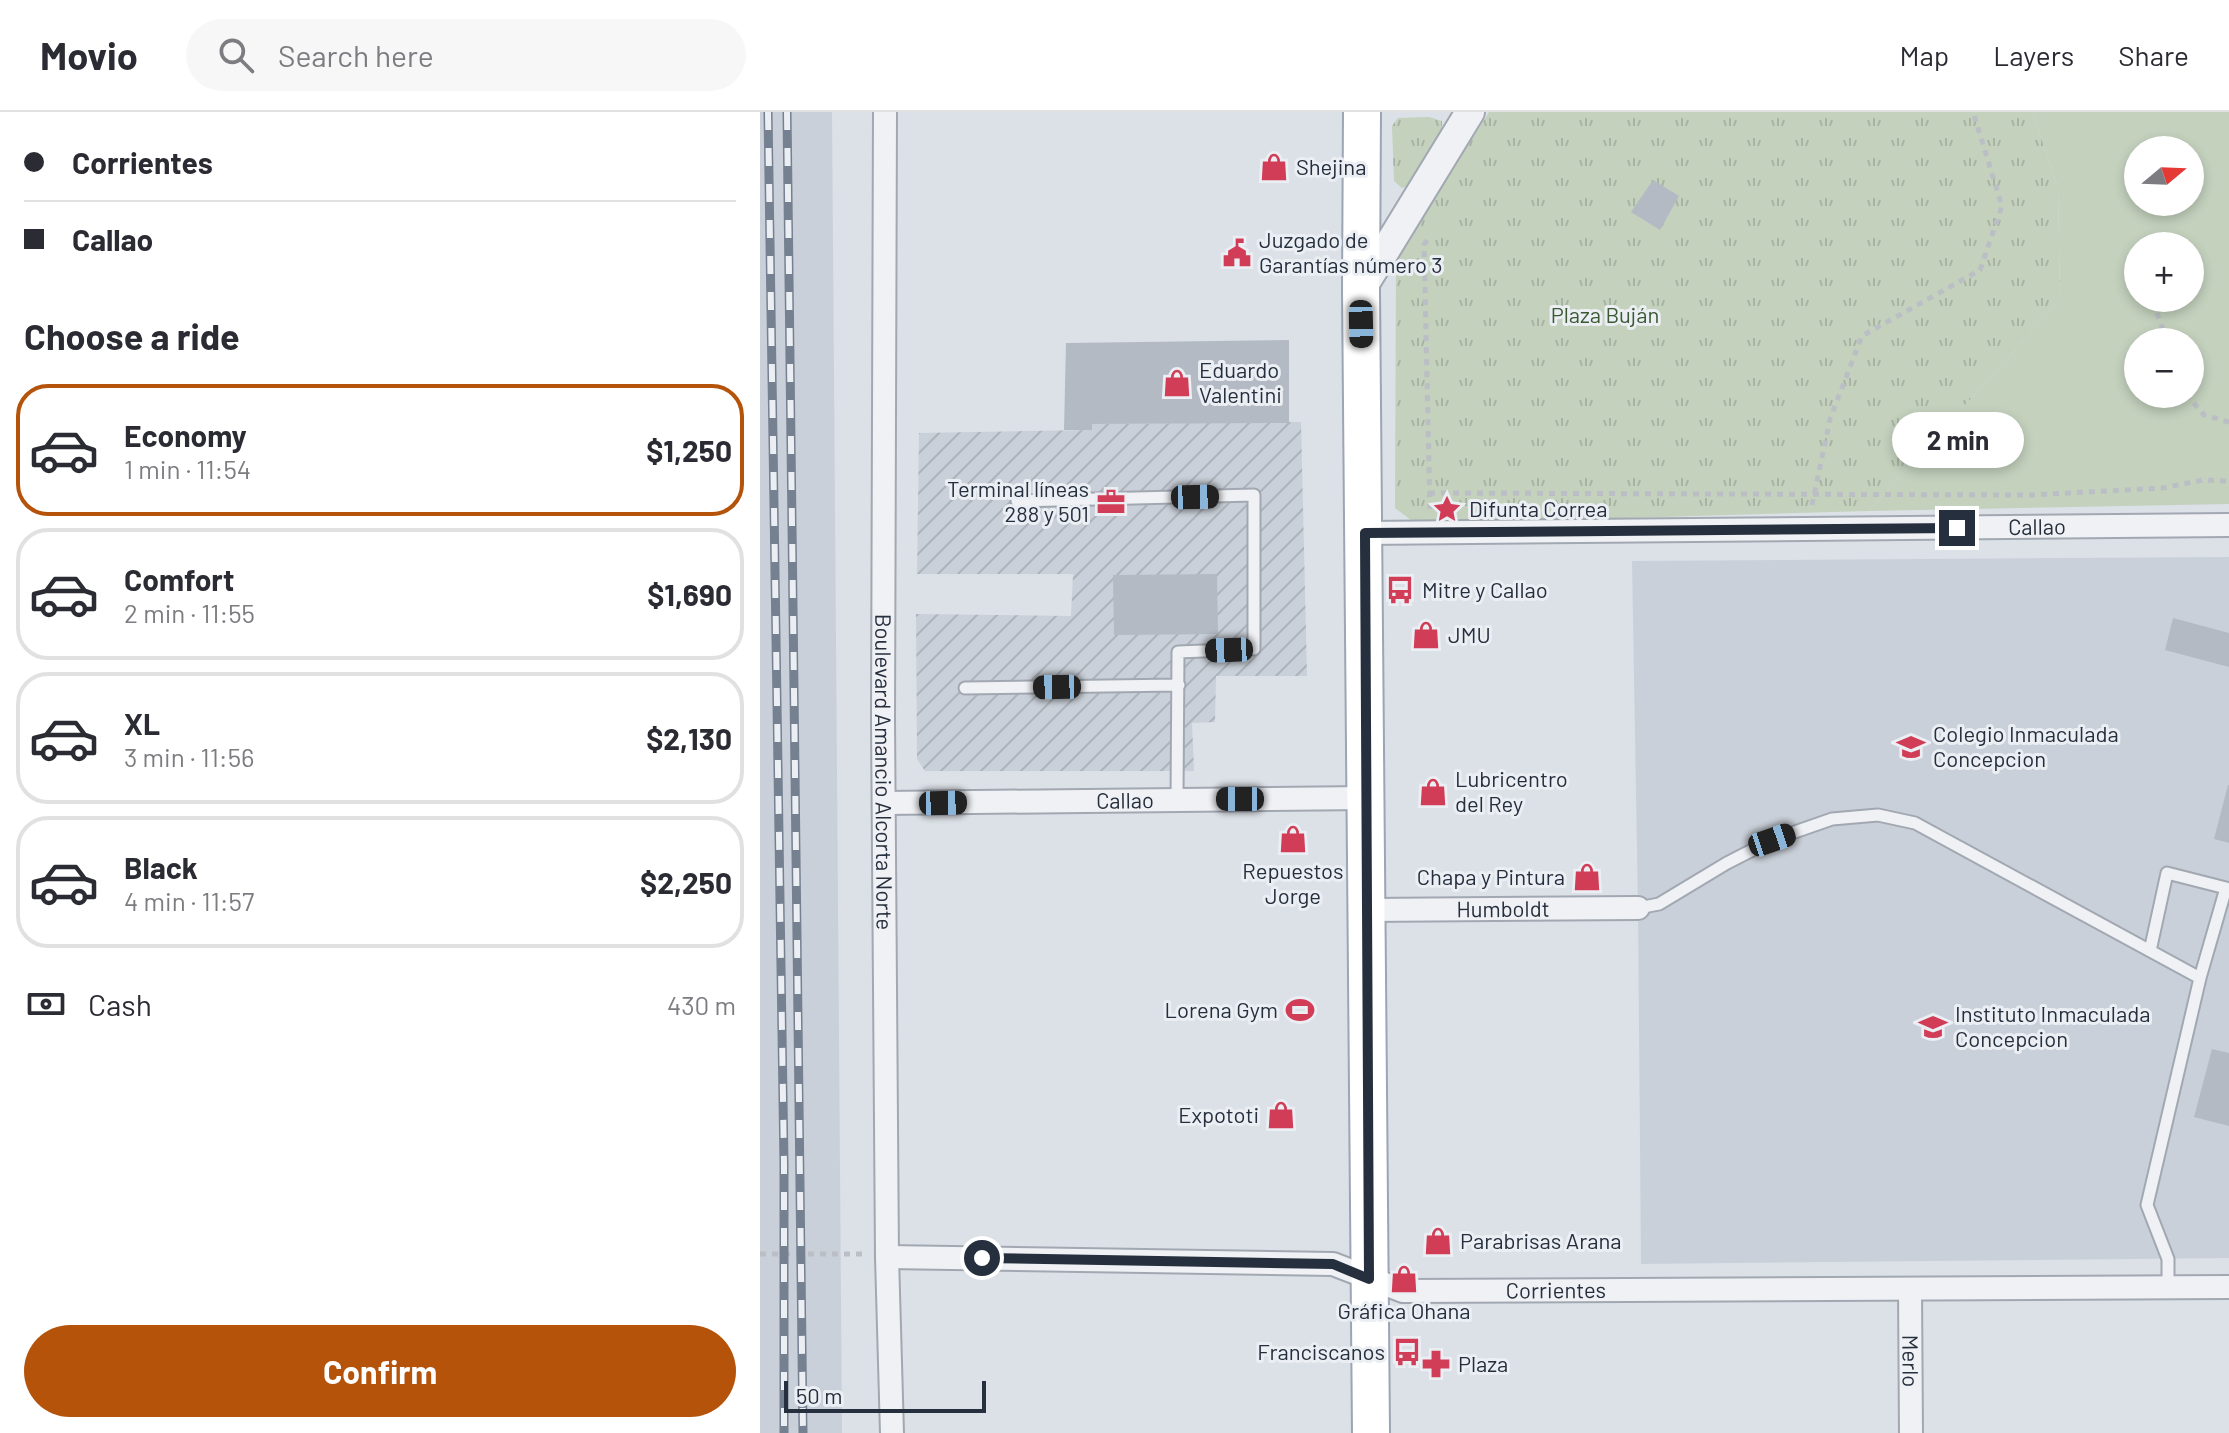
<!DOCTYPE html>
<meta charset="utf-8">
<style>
:root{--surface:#fff;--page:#f7f7f7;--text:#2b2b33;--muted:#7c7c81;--line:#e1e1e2;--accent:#b45309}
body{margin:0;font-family:Barlow,sans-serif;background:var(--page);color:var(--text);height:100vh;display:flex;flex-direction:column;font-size:30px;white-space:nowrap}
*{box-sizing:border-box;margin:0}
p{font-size:26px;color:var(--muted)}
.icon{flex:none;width:44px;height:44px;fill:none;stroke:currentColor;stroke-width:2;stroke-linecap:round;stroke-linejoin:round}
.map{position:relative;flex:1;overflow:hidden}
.panel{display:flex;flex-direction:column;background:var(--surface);width:760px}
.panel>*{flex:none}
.banner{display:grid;align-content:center;height:176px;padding:0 24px;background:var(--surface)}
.needle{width:52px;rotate:71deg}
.tools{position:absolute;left:1364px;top:24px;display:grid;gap:16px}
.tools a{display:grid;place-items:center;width:80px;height:80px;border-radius:50%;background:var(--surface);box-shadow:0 4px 12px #0003;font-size:40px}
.scale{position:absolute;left:24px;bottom:20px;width:202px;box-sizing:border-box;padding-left:8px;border:4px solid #262f3d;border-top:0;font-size:22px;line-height:28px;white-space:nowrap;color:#262f3d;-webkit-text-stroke:6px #ebeff4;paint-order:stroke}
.end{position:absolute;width:36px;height:36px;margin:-18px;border:10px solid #262f3d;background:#fff;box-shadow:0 0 0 4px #fff}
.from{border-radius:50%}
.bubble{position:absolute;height:56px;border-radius:28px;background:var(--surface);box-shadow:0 4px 12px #0003;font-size:26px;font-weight:700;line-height:56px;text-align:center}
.car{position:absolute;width:24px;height:48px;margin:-24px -12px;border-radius:10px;box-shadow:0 0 6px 2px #0007;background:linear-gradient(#222 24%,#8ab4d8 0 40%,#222 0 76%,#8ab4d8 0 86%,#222 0)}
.banner b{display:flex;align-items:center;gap:28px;height:76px;font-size:30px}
.banner b+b{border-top:2px solid var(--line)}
.banner i{width:20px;height:20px;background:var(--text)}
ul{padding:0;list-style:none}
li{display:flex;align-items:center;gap:24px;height:132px;margin:0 16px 12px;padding:0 8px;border:4px solid var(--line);border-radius:32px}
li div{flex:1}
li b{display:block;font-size:30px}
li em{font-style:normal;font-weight:700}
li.selected{border-color:var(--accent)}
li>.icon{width:72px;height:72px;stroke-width:1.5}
h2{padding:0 24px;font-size:36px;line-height:96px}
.pay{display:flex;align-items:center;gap:20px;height:88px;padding:0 24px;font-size:30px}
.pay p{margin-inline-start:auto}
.primary-button{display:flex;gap:16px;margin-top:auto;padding:16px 24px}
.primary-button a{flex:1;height:92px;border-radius:48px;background:var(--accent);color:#fff;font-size:32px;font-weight:700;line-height:92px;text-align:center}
header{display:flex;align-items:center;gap:48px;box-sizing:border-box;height:112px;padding:0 40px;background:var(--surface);border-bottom:2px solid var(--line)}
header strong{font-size:38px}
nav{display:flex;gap:44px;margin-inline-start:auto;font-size:28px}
.search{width:560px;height:72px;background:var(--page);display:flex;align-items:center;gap:20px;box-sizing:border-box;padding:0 28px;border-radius:44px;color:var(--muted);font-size:30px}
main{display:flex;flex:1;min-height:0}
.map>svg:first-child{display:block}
.built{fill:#cad0d9}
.industrial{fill:url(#industrial-furrows)}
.grass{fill:#c3d1bd;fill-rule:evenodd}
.park{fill:url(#park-tufts)}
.building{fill:#b3bac4}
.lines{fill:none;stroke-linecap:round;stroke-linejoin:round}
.service-casing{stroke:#a2a8b1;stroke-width:15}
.minor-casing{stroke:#a2a8b1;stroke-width:26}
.tertiary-casing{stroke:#a2a8b1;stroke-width:32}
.primary-casing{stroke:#9ba5b3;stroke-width:40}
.path{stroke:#bbbfc5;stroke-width:5;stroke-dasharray:6 6;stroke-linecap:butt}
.service{stroke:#eff1f5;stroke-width:11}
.minor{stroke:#eff1f5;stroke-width:22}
.tertiary{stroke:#eff1f5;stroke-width:28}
.primary{stroke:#fff;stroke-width:36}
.rail-casing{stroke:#758091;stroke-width:9}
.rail{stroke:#ebeff4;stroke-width:6;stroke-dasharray:18;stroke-linecap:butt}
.route{stroke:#262f3d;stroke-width:10}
.labels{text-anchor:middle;stroke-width:6;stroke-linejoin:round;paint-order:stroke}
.poi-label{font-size:22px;fill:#262f3d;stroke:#ebeff4;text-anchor:start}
.park-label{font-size:22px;fill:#3b5932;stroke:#ebeff4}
.street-label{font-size:22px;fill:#262f3d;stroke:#ebeff4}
</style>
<header>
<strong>Movio</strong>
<div class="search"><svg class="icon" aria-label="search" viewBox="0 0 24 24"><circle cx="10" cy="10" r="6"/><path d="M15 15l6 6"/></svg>Search here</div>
<nav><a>Map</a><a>Layers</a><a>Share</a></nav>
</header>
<main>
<section class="panel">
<div class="banner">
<b><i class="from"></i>Corrientes</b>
<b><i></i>Callao</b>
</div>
<h2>Choose a ride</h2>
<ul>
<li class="selected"><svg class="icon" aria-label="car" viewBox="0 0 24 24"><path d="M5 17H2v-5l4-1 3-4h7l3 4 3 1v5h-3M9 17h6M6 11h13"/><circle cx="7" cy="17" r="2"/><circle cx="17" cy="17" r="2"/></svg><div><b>Economy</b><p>1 min · 11:54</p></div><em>$1,250</em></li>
<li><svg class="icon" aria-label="car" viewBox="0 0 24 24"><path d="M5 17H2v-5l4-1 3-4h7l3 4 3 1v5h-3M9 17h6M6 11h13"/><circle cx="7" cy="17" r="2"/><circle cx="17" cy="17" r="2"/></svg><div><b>Comfort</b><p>2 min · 11:55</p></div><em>$1,690</em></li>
<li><svg class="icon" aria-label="car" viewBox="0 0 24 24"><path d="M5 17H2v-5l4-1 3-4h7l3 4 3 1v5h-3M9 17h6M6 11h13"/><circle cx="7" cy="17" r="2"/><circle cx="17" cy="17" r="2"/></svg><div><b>XL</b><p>3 min · 11:56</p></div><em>$2,130</em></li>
<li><svg class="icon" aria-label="car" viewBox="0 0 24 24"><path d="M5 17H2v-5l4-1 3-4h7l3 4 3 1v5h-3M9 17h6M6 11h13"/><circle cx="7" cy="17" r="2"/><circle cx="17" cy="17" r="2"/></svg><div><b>Black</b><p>4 min · 11:57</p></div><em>$2,250</em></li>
</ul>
<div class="pay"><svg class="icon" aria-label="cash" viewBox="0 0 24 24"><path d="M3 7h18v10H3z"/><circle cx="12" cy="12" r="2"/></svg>Cash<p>430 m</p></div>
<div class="primary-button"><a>Confirm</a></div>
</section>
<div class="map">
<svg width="1469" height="1321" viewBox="0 0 1469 1321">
<defs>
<pattern id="industrial-furrows" width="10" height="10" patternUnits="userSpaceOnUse" patternTransform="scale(2)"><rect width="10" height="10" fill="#cad0d9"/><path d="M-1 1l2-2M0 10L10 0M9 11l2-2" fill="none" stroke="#adb3bb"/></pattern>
<pattern id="park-tufts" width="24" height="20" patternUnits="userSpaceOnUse" patternTransform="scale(2)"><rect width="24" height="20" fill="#c3d1bd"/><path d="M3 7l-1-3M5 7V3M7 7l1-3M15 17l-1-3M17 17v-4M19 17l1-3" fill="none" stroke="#a7b4a3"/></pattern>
</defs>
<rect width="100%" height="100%" fill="#dce1e7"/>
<path class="built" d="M0,0H72L82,1321H0Z
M1469,445V1146L881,1152L878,796L872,449Z"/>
<path class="industrial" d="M541,310L547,564H456L455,610L432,611L434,659H165L157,647L156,502L311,504L313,462H157L159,321L332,318V312Z"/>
<path class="grass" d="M1272,0H1469V392L1109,399L1300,188L1298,75ZM1378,38H1430V90H1378ZM1378,134H1430V186H1378ZM1378,230H1430V282H1378Z"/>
<path class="park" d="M729,0H1272L1298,75L1300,188L1109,399L656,412L635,396L636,148Z
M669,5L682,9V26L654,72L642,76L634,69L632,14L638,6Z"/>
<path class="building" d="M893,68L919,84L900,118L871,100Z
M529,228V311L332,312V318H304L306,231Z
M457,462L458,522L354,523L353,463Z
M1413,506L1469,521V555L1405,538Z
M1468,673H1469V731L1454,727Z
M1452,937L1469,941V1014L1434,1005Z"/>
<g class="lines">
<defs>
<path id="service" d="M257,389L494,383V537L418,540L417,687
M205,576L419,573
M878,796L899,792L967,751L1012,728L1072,707L1118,703L1155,711L1440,866L1466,776L1407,761L1390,839
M1408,1176V1147L1387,1093L1440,866"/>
<g id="minor">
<path id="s1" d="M125,0L123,608L127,1145L132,1321"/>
<path id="s2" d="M605,421L1469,413"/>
<path id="s3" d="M125,691L606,686"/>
<path id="s4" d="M607,798L878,796"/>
<path id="s5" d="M127,1145L573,1152L643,1179L1469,1175"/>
<path id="s6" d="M1150,1177L1151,1321"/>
</g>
<path id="tertiary" d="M601,178L710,0"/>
<path id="primary" d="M602,0L601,178L611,1321"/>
</defs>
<use href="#service" class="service-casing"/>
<use href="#minor" class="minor-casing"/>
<use href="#tertiary" class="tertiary-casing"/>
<use href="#primary" class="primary-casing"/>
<path class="path" d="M667,128L664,133L670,397
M1397,201L1407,230
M1426,282L1444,303L1469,310
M669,381L1270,383L1403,376L1443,368L1469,369
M1052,393L1070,307L1102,224L1220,158L1242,94L1213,0
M0,1142H103"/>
<use href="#service" class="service"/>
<use href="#minor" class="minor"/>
<use href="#tertiary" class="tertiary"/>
<use href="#primary" class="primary"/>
<defs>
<path id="rail" d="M8,0L24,1052V1321
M27,0L43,1321"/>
</defs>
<use href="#rail" class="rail-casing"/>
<use href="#rail" class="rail"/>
</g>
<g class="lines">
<path class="route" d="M222,1146L573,1152L609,1167L605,421L1197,416"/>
</g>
<defs>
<symbol id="shop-bare" viewBox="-9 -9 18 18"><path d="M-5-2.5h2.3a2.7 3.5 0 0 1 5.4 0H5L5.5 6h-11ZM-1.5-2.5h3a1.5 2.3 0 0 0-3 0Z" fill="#d13c56" stroke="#ebeff4" stroke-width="2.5" paint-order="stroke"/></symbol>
<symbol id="civic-bare" viewBox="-9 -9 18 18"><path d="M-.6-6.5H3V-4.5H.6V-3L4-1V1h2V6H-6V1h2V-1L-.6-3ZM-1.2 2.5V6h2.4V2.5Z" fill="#d13c56" stroke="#ebeff4" stroke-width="2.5" paint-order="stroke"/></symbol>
<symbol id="office-bare" viewBox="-9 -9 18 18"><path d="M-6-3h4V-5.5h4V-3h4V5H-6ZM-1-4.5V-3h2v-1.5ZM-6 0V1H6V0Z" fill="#d13c56" stroke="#ebeff4" stroke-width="2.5" paint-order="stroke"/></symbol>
<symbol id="sight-bare" viewBox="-9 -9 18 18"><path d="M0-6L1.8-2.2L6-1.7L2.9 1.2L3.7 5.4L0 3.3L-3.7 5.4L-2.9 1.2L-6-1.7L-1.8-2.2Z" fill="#d13c56" stroke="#ebeff4" stroke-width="2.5" paint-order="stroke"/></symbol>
<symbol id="bus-bare" viewBox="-9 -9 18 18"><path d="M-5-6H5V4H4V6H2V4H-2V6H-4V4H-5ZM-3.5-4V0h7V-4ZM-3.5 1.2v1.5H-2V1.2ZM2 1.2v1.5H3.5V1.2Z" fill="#d13c56" stroke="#ebeff4" stroke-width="2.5" paint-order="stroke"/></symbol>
<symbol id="school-bare" viewBox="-9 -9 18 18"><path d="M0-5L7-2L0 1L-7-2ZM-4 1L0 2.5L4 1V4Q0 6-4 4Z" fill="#d13c56" stroke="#ebeff4" stroke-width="2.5" paint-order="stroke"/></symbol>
<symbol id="stadium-bare" viewBox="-9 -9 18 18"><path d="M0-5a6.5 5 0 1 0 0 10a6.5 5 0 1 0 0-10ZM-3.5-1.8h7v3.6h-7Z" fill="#d13c56" stroke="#ebeff4" stroke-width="2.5" paint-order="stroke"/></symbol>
<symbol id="pharmacy-bare" viewBox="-9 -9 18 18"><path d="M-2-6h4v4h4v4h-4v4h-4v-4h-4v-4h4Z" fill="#d13c56" stroke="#ebeff4" stroke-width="2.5" paint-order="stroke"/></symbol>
</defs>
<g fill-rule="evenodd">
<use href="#shop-bare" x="494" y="35" width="40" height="40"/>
<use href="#civic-bare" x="457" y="121" width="40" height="40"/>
<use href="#shop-bare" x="397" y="251" width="40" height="40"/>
<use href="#office-bare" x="331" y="370" width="40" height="40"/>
<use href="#sight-bare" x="667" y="377" width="40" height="40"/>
<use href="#bus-bare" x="620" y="458" width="40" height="40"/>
<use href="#shop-bare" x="646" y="503" width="40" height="40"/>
<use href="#school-bare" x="1131" y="615" width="40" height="40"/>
<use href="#shop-bare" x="653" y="660" width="40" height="40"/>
<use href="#shop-bare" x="513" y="707" width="40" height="40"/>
<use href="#shop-bare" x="807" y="745" width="40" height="40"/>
<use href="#stadium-bare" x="520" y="878" width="40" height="40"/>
<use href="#school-bare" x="1153" y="895" width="40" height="40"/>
<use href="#shop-bare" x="501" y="983" width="40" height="40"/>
<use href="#shop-bare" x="658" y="1109" width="40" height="40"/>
<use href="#shop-bare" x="624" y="1147" width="40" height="40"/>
<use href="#bus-bare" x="627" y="1220" width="40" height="40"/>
<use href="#pharmacy-bare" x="656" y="1232" width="40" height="40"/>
</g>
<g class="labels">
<g class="poi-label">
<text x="536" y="63">Shejina</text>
<text x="499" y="136">Juzgado de<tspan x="499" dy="25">Garantías número 3</tspan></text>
<text x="439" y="266">Eduardo<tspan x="439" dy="25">Valentini</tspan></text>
<text x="329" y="385" text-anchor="end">Terminal líneas<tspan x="329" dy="25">288 y 501</tspan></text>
<text x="709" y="405">Difunta Correa</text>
<text x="662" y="486">Mitre y Callao</text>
<text x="688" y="531">JMU</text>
<text x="1173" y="630">Colegio Inmaculada<tspan x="1173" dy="25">Concepcion</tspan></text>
<text x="695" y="675">Lubricentro<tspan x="695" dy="25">del Rey</tspan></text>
<text x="533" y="767" text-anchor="middle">Repuestos<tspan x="533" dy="25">Jorge</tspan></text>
<text x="805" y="773" text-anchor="end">Chapa y Pintura</text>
<text x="518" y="906" text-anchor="end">Lorena Gym</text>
<text x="1195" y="910">Instituto Inmaculada<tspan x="1195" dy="25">Concepcion</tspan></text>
<text x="499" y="1011" text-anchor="end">Expototi</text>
<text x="700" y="1137">Parabrisas Arana</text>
<text x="644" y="1207" text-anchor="middle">Gráfica Ohana</text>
<text x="625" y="1248" text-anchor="end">Franciscanos</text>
<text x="698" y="1260">Plaza</text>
</g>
<g class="park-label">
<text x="845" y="211">Plaza Buján</text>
</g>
<g class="street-label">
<text dy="8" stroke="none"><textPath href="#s2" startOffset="672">Callao</textPath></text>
<text dy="8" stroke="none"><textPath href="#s1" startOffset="660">Boulevard Amancio Alcorta Norte</textPath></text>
<text dy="8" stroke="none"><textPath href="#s3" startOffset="240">Callao</textPath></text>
<text dy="8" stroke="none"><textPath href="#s4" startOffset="136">Humboldt</textPath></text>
<text dy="8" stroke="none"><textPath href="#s5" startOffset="674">Corrientes</textPath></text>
<text dy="8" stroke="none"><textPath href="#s6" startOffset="72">Merlo</textPath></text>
</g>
</g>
</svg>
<div class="tools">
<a><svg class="needle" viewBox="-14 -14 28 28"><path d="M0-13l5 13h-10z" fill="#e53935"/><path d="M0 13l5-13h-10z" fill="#7c7c81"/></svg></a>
<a>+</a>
<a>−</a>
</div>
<div class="scale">50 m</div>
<i class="end from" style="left:222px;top:1146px"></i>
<i class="end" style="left:1197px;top:416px"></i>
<div class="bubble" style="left:1132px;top:300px;width:132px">2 min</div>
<i class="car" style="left:601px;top:212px;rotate:179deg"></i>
<i class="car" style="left:435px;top:385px;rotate:89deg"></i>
<i class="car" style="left:469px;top:538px;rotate:268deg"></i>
<i class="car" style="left:297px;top:575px;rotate:269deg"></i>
<i class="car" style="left:480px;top:687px;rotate:270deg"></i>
<i class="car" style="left:183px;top:691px;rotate:89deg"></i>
<i class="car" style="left:1012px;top:728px;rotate:71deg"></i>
</div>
</main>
